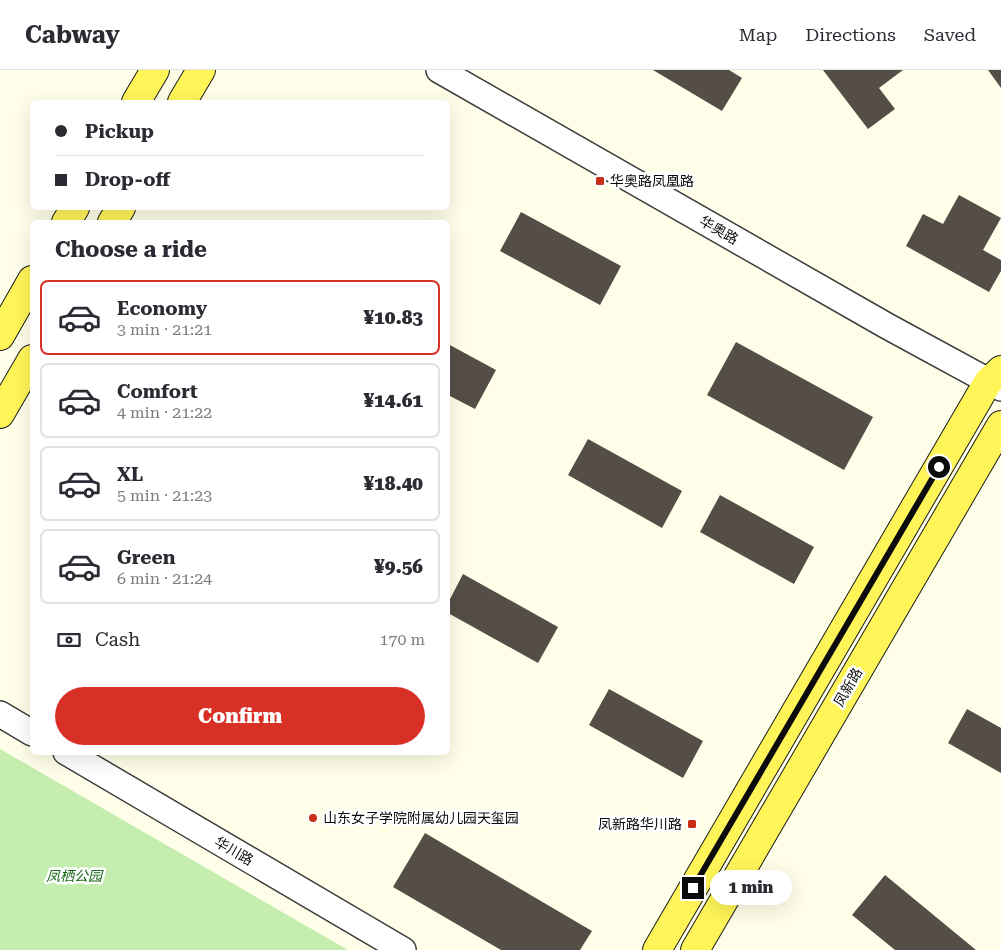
<!DOCTYPE html>
<meta charset="utf-8">
<style>
:root{--surface:#fff;--page:#f7f7f7;--text:#2b2b33;--muted:#7c7c81;--line:#e1e1e2;--accent:#d93025}
body{margin:0;font-family:"Roboto Serif","Noto Sans SC",serif;background:var(--page);color:var(--text);height:100vh;display:flex;flex-direction:column;font-size:19px;white-space:nowrap}
*{box-sizing:border-box;margin:0}
p{font-size:16px;color:var(--muted)}
.icon{flex:none;width:28px;height:28px;fill:none;stroke:currentColor;stroke-width:2;stroke-linecap:round;stroke-linejoin:round}
.map{position:relative;flex:1;overflow:hidden}
.sheet{position:absolute;left:30px;top:150px;width:420px;height:535px;display:flex;flex-direction:column;background:var(--surface);border-radius:8px;box-shadow:0 5px 20px #0002}
.sheet>*{flex:none}
.guide{position:absolute;left:30px;top:30px;width:420px;height:110px;border-radius:8px;box-shadow:0 5px 20px #0002;display:grid;align-content:center;height:110px;padding:0 25px;background:var(--surface)}
.end{position:absolute;width:22px;height:22px;margin:-11px;border:6px solid #0b0b0b;background:#fff;box-shadow:0 0 0 2px #fff}
.from{border-radius:50%}
.bubble{position:absolute;height:35px;border-radius:18px;background:var(--surface);box-shadow:0 5px 20px #0002;font-size:16px;font-weight:800;line-height:35px;text-align:center}
.guide b{display:flex;align-items:center;gap:18px;height:48px;font-size:19px}
.guide b+b{border-top:1px solid var(--line)}
.guide i{width:12px;height:12px;background:var(--text)}
ul{padding:0;list-style:none}
li{display:flex;align-items:center;gap:15px;height:75px;margin:0 10px 8px;padding:0 15px;border:2px solid var(--line);border-radius:8px}
li div{flex:1}
li b{display:block;font-size:19px}
li em{font-style:normal;font-weight:800}
li.active{border-color:var(--accent)}
li>.icon{width:45px;height:45px;stroke-width:1.5}
h2{padding:0 25px;font-size:22px;line-height:60px}
.pay{display:flex;align-items:center;gap:12px;height:55px;padding:0 25px;font-size:19px}
.pay p{margin-inline-start:auto}
.primary-button{display:flex;gap:10px;margin-top:auto;padding:10px 25px}
.primary-button a{flex:1;height:58px;border-radius:30px;background:var(--accent);color:#fff;font-size:20px;font-weight:800;line-height:58px;text-align:center}
header{display:flex;align-items:center;gap:30px;box-sizing:border-box;height:70px;padding:0 25px;background:var(--surface);border-bottom:1px solid var(--line)}
header strong{font-size:24px}
nav{display:flex;gap:28px;margin-inline-start:auto;font-size:18px}
.map>svg:first-child{display:block}
.green{fill:#c4edaf}
.building{fill:#544e46}
.lines{fill:none;stroke-linecap:round;stroke-linejoin:round}
.minor-casing{stroke:#3e3e3e;stroke-width:28}
.major-casing{stroke:#1c1c1c;stroke-width:30}
.minor{stroke:#fff;stroke-width:25}
.major{stroke:#fff559;stroke-width:28}
.route{stroke:#0b0b0b;stroke-width:6}
.poi-dot{fill:#c82e16;stroke:#fff;stroke-width:2}
.labels{text-anchor:middle;stroke-width:5;stroke-linejoin:round;paint-order:stroke}
.poi-label{font-size:14px;fill:#0b0b0b;stroke:#fff;text-anchor:start}
.street-label{font-size:14px;fill:#0b0b0b;stroke:#fff}
.park-label{font-size:14px;font-style:italic;fill:#186816;stroke:#fff}
</style>
<header>
<strong>Cabway</strong>
<nav><a>Map</a><a>Directions</a><a>Saved</a></nav>
</header>
<div class="map">
<svg width="1001" height="880" viewBox="0 0 1001 880">
<rect width="100%" height="100%" fill="#ffffe9"/>
<path class="green" d="M0,679L348,880H0Z"/>
<path class="building" d="M653,0H729L742,8L722,41Z
M823,0H903L879,18L895,39L868,59Z
M988,0H1001V18Z
M959,125L1001,148L983,180L1001,190V201L989,222L906,176L923,144L943,154Z
M521,142L621,196L600,235L500,181Z
M736,272L873,347L844,400L707,325Z
M448,274L496,300L475,339L448,325Z
M588,369L682,421L662,458L568,405Z
M720,425L814,477L794,514L700,462Z
M463,504L558,557L538,593L448,543V533Z
M609,619L703,671L683,708L589,655Z
M967,639L1001,658V703L948,673Z
M425,763L592,861L580,880H501L393,817Z
M885,805L976,880H895L852,845Z"/>
<g class="lines">
<defs>
<path id="minor" d="M439,0L887,256L1001,318
M0,644L32,663
M66,682L403,880"/>
<path id="major" d="M136,32L155,0
M182,32L201,0
M66,152L75,138
M112,152L121,138
M0,266L32,210
M0,344L32,289
M657,880L988,312L1001,300
M695,880L1001,355"/>
</defs>
<use href="#minor" class="minor-casing"/>
<use href="#major" class="major-casing"/>
<use href="#minor" class="minor"/>
<use href="#major" class="major"/>
</g>
<g class="lines">
<path class="route" d="M693,818L939,397"/>
</g>
<g class="poi-dot">
<rect x="595" y="106" width="10" height="10" rx="2.5"/>
<circle cx="313" cy="748" r="5"/>
<rect x="687" y="749" width="10" height="10" rx="2.5"/>
</g>
<g class="labels">
<g class="poi-label">
<text x="610" y="116">华奥路凤凰路</text>
<text x="323" y="753">山东女子学院附属幼儿园天玺园</text>
<text x="682" y="759" text-anchor="end">凤新路华川路</text>
</g>
<g class="street-label">
<text transform="translate(719 160) rotate(30)" y="5">华奥路</text>
<text transform="translate(848 617) rotate(-60)" y="5">凤新路</text>
<text transform="translate(234 781) rotate(30)" y="5">华川路</text>
</g>
<g class="park-label">
<text x="74" y="811">凤栖公园</text>
</g>
</g>
</svg>
<i class="end from" style="left:939px;top:397px"></i>
<i class="end" style="left:693px;top:818px"></i>
<div class="bubble" style="left:710px;top:800px;width:82px">1 min</div>
<div class="guide">
<b><i class="from"></i>Pickup</b>
<b><i></i>Drop-off</b>
</div>
<section class="sheet">
<h2>Choose a ride</h2>
<ul>
<li class="active"><svg class="icon" aria-label="car" viewBox="0 0 24 24"><path d="M5 17H2v-5l4-1 3-4h7l3 4 3 1v5h-3M9 17h6M6 11h13"/><circle cx="7" cy="17" r="2"/><circle cx="17" cy="17" r="2"/></svg><div><b>Economy</b><p>3 min · 21:21</p></div><em>¥10.83</em></li>
<li><svg class="icon" aria-label="car" viewBox="0 0 24 24"><path d="M5 17H2v-5l4-1 3-4h7l3 4 3 1v5h-3M9 17h6M6 11h13"/><circle cx="7" cy="17" r="2"/><circle cx="17" cy="17" r="2"/></svg><div><b>Comfort</b><p>4 min · 21:22</p></div><em>¥14.61</em></li>
<li><svg class="icon" aria-label="car" viewBox="0 0 24 24"><path d="M5 17H2v-5l4-1 3-4h7l3 4 3 1v5h-3M9 17h6M6 11h13"/><circle cx="7" cy="17" r="2"/><circle cx="17" cy="17" r="2"/></svg><div><b>XL</b><p>5 min · 21:23</p></div><em>¥18.40</em></li>
<li><svg class="icon" aria-label="car" viewBox="0 0 24 24"><path d="M5 17H2v-5l4-1 3-4h7l3 4 3 1v5h-3M9 17h6M6 11h13"/><circle cx="7" cy="17" r="2"/><circle cx="17" cy="17" r="2"/></svg><div><b>Green</b><p>6 min · 21:24</p></div><em>¥9.56</em></li>
</ul>
<div class="pay"><svg class="icon" aria-label="cash" viewBox="0 0 24 24"><path d="M3 7h18v10H3z"/><circle cx="12" cy="12" r="2"/></svg>Cash<p>170 m</p></div>
<div class="primary-button"><a>Confirm</a></div>
</section>
</div>
